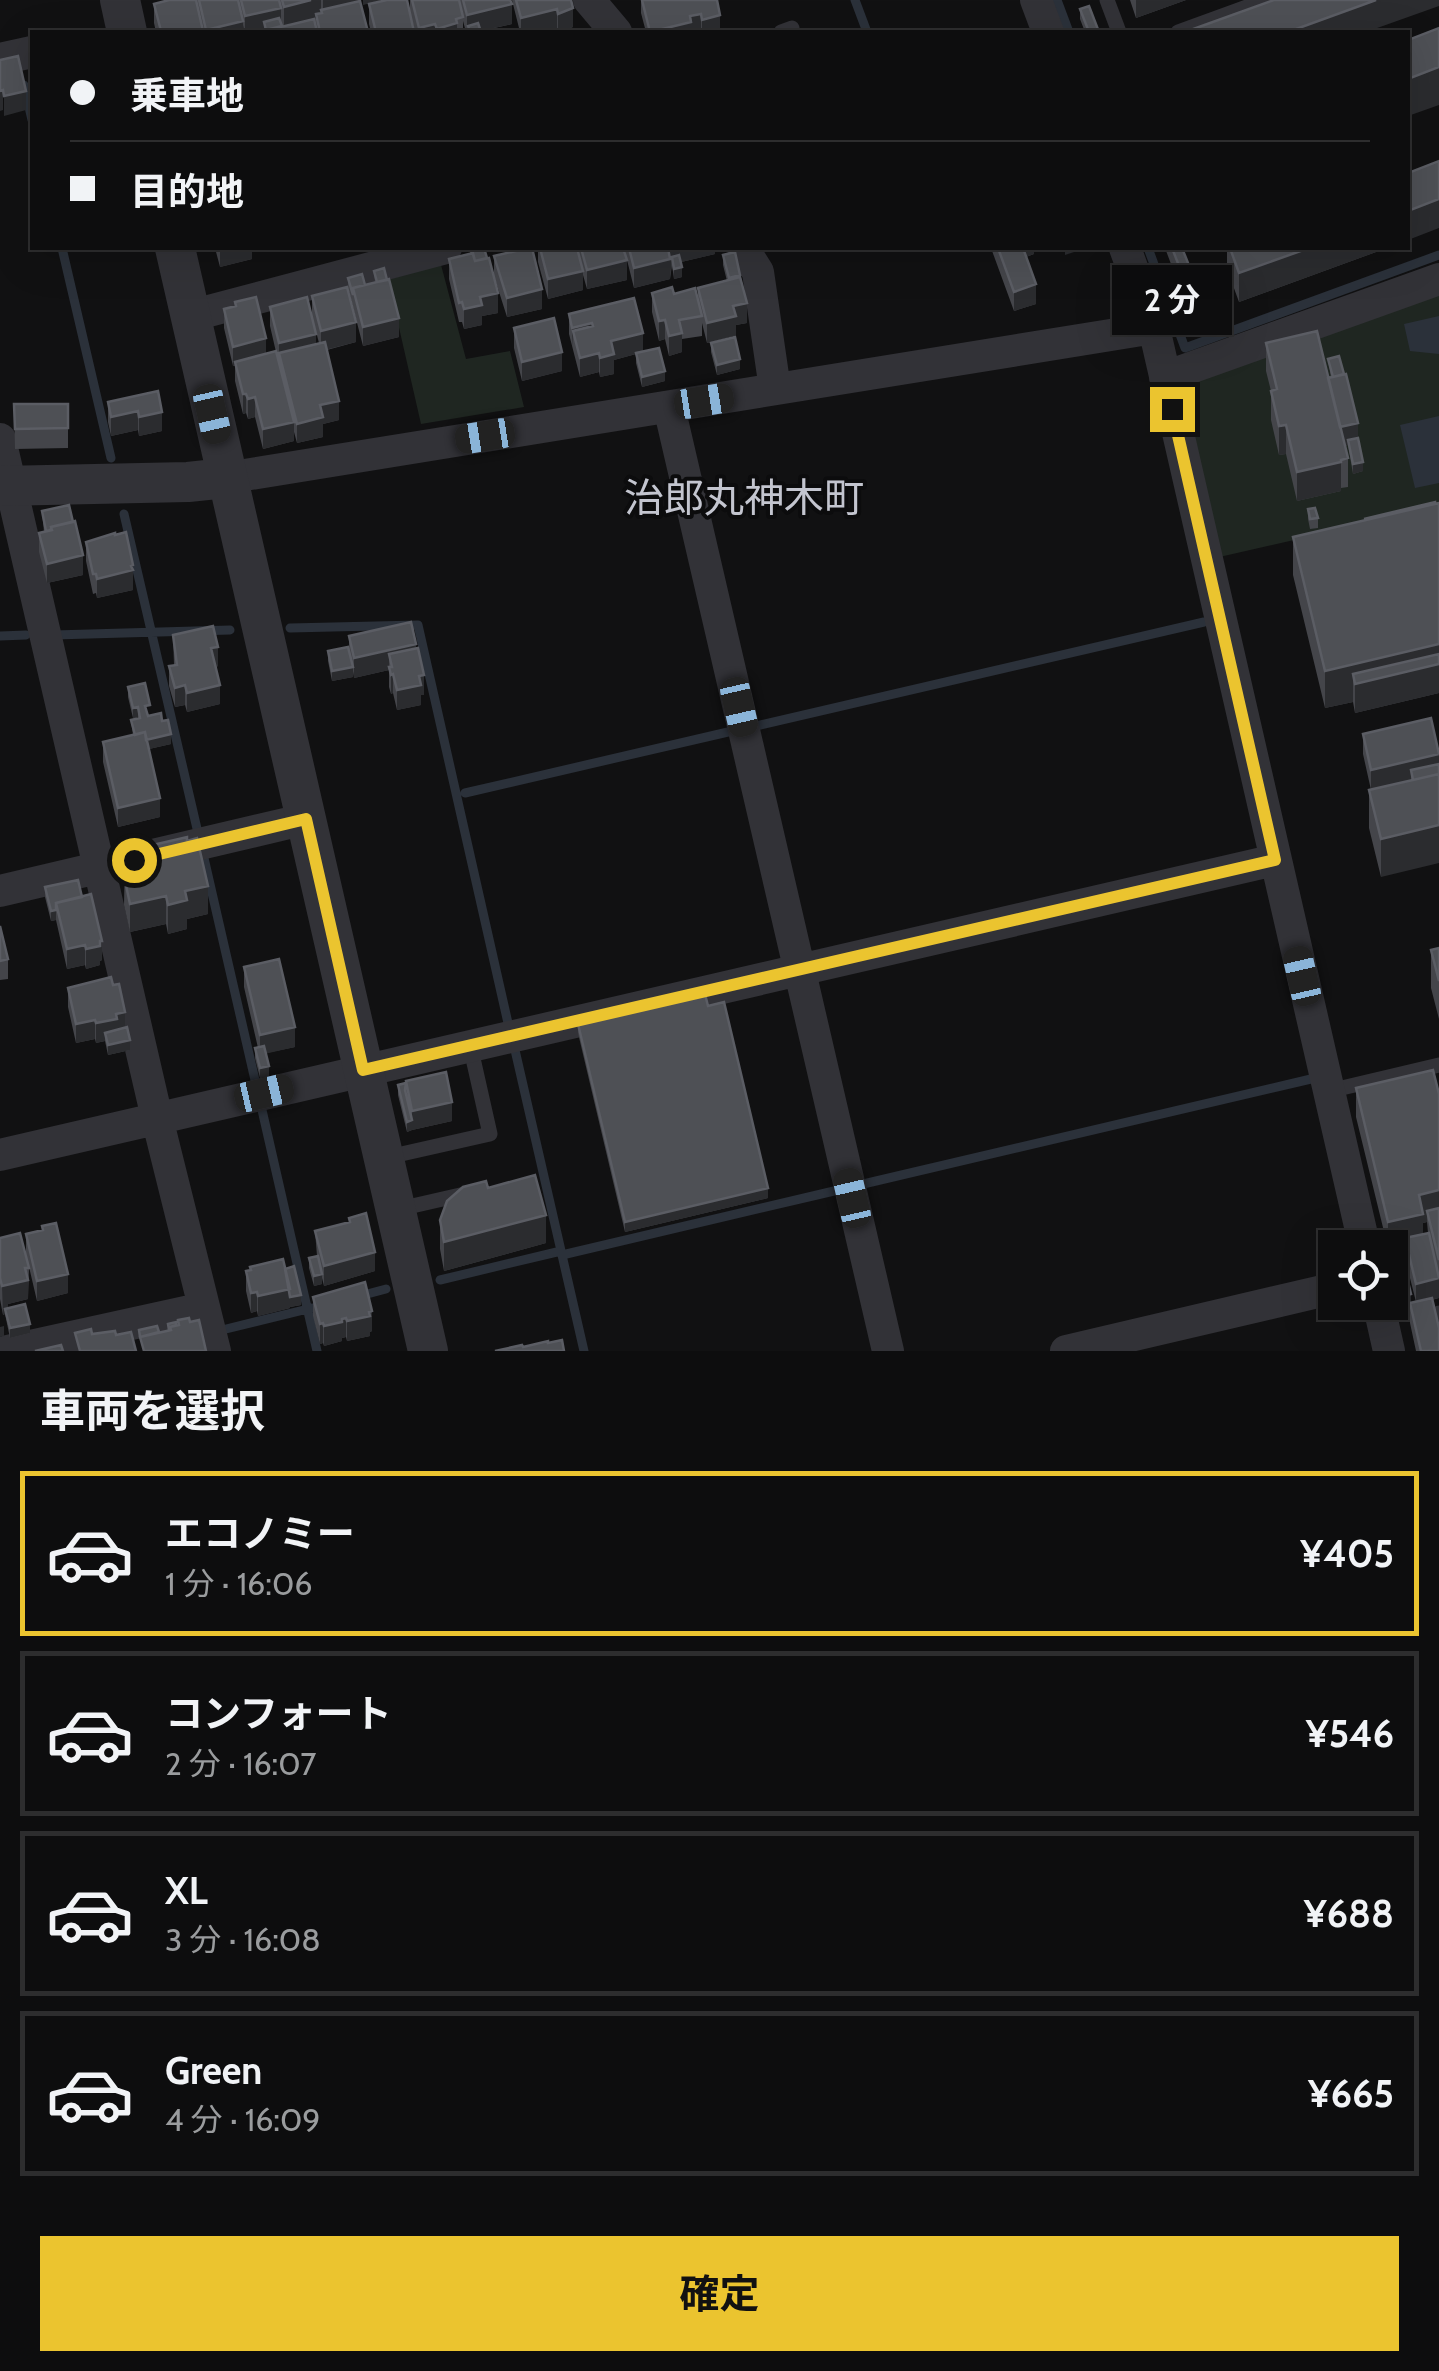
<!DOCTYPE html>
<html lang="ja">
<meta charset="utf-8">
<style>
:root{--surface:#0d0d0e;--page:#1b1b1c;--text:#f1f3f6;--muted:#9a9c9e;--line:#2d2d2e;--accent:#ebc42f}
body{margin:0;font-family:Cabin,"Noto Sans JP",sans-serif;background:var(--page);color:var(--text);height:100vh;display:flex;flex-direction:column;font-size:38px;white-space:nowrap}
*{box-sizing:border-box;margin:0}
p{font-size:32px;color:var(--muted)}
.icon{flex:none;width:55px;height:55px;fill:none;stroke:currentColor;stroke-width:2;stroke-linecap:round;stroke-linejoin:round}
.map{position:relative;height:1351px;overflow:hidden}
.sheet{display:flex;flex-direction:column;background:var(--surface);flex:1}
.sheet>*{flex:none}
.banner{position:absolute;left:30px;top:30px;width:1380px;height:220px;border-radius:0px;box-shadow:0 10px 40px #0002,0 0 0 2px var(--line);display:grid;align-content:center;height:220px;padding:0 40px;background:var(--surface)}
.fabs{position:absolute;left:1318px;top:1230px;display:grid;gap:20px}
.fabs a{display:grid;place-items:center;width:90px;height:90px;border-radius:0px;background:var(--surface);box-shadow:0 10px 40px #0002,0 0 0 2px var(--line);font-size:50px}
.end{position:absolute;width:45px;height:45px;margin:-22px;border:12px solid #ebc42f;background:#111;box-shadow:0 0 0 5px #111}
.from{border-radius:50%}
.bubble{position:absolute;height:70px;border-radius:0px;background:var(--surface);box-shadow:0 10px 40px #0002,0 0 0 2px var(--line);font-size:32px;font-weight:700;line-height:70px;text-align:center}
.car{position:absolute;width:30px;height:60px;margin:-30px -15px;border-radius:12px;box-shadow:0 0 8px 2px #0007;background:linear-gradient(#222 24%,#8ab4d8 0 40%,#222 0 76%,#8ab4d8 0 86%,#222 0)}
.banner b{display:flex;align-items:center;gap:35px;height:95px;font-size:38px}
.banner b+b{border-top:2px solid var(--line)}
.banner i{width:25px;height:25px;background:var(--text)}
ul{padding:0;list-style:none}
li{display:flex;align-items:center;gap:30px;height:165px;margin:0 20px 15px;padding:0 20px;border:5px solid var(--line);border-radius:0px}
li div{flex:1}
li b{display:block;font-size:38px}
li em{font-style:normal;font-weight:700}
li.on{border-color:var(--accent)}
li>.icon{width:90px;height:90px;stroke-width:1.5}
h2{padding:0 40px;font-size:45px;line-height:120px}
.cta{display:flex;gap:20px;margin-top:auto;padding:20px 40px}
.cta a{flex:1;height:115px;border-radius:0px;background:var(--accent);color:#111;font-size:40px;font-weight:700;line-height:115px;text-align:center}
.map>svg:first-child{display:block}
.green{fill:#1f2621}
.water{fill:#2b313a}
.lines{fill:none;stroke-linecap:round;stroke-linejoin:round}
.stream{stroke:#2b313a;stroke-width:9}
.service{stroke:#323237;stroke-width:15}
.minor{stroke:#323237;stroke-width:32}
.tertiary{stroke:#323237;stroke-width:40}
.wall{fill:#44454a;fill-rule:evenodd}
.shaded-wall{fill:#2b2c2f}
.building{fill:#4e5055;stroke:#5b5d64;stroke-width:2.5}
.route{stroke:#ebc42f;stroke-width:12}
.labels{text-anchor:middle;stroke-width:8;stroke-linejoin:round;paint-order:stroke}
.quarter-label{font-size:40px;fill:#c3c5cf;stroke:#0c0c0d}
</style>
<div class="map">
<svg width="1439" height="1351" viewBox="0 0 1439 1351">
<rect width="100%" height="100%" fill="#111112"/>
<path class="green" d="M440,261L466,359L510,351L524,407L421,424L387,275Z
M1439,287V507L1215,558L1177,389Z"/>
<path class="water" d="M1439,316V354L1410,351L1404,324Z
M1439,416V483L1415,488L1400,425Z"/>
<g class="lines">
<path class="stream" d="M855,0L867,32
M1057,0L1069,32
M24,85L32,120
M62,248L111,458
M1148,248L1185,348L1439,255
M124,514L198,833
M290,628L418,625L508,1023
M54,635L230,630
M0,636L26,635
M756,726L1204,622
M465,793L728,732
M204,858L255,1080
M515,1050L584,1351
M262,1110L317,1351
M859,1185L1311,1079
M562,1255L834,1191
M440,1280L561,1251
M356,1297L386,1289
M222,1330L312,1308"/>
<path class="service" d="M1107,0L1119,32
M781,32L792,28
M1178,32L1266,0
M1329,1091L1439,1065
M388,1157L490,1134L470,1045
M399,1209L469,1193
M1439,1313V1317"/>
<path class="minor" d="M589,0L616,32
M1036,0L1048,32
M0,59L32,52
M743,248L758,272L775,389
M1125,248L1154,328L1365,1248
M190,316L446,248
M1165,377L1439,279
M669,407L888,1351
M0,439L157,1118L215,1351
M226,478L1154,328
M0,891L306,819
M0,1155L1275,860
M1378,1302L1389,1351
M8,1351L204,1308
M1066,1351L1335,1288"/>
<path class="tertiary" d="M120,0L127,32
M175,248L428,1351
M0,486L188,482L226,478"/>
</g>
<path class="wall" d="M169,0H360L368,32H244L243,25V32H156L154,23V4Z
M410,0H510L512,24L481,31V32H466L463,21V32H415L410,13Z
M512,0H571L573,27L560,32H558L557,29L542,32H520Z
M641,0H717L720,32H646L641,13Z
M1130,0H1186L1136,18Z
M369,4L414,32H371L369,24Z
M1080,9L1099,32H1085L1080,19Z
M215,248H252V259L220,267Z
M470,248L498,313L482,316V325L464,329L462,322H459L449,279V259L470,254Z
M508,248H532L542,309L507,317L494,276V256L509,252Z
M538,248H623L627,280L587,289L583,275V290L548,299L538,262Z
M624,248H715V254L681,262L682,277L674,279L672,265L670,279L634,288Z
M991,248H1034V254L1026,257L1036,304L1014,311Z
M1165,248H1182L1192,292L1183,296Z
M1227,248H1387L1239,302L1227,269Z
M735,252L747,303V323L736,325V335L707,343L702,323V336L682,339V352L669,356L665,339L659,341L652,312V293L698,301V288L727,281L723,265V255Z
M374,271L399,337L363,346L348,288V278L365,285L375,283Z
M312,296L356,342L327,350L339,420L323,424V437L297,443L294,432V441L263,449L255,417L248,419L246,413L243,414L235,381V366H233L224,328V309L266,354L276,352L270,326V307L316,344L319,343L312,316Z
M569,314L643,352L665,381L642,387L636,363V354L614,360V374L600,377L599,372L580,377L569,334Z
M514,328L562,371L522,381L514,348Z
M711,343L740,369L717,375L711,352Z
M1266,343L1328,378H1331L1328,359L1358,438L1363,471L1353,474L1348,445L1345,446L1348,458V487L1341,488V491L1297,501L1286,454L1279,455L1271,420V391L1266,371Z
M108,402L162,412V431L139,436L138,430L111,436L108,422Z
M14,404H68V448L15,449Z
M1439,503V693L1355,713L1353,702L1325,708L1293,575V537Z
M1308,509L1318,518V528L1310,529L1308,519Z
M42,511L83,575L47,583L39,552V533L44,532Z
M86,542L133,584V590L97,598L96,593L93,594L86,561Z
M173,635L218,666L216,667L220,704L187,712L185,705L175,707L169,686V666L174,665Z
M349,636L416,648L424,695H421V705L397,710L393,693L391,694L389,687V670L354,678L353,671V677L332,681L328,661V651L349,650Z
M128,687L171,744L149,749L160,817L118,827L103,762V742L133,735L131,720L138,719V717L133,718L128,697Z
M1363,734L1439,753L1381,877L1369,828V790H1371L1363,754Z
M125,855L208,914L187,919V929L168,934L166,924L130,932L124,905Z
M45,887L82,897L102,960L100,961V965L86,969L85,965L67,969L56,920L51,921L45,897Z
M0,926L8,959V979L0,980Z
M1439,948V1019L1431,988V950Z
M244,967L295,1047L266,1053L269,1076L260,1078L255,1058V1048H258L244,987Z
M68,988L125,1028L130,1050L108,1055L105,1041L96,1043L95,1039L76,1043L68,1007Z
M708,1006L768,1198L625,1232L578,1033V1024Z
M406,1083L452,1121L412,1130V1128V1130L407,1132L398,1095V1085Z
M1356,1088L1439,1094V1298L1432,1300L1439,1351H1416L1410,1323V1304L1401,1306L1390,1262V1248H1388L1356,1117ZM1427,1222L1428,1233L1423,1234V1223ZM1405,1247V1258L1416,1302L1411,1303L1400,1248Z
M488,1188L546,1243L444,1271L440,1249V1220Z
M349,1218L375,1271L324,1286L322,1278V1284L314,1286L309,1268V1258L317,1256L315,1231L349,1223Z
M26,1234L68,1293L37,1301L26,1254Z
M0,1238L29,1268L28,1299L8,1304V1308L30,1333L10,1338L5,1314L3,1315L0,1299Z
M285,1269L301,1305L290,1307V1306V1308L258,1316L257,1311L251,1313L246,1291V1271Z
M313,1297L372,1331L370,1332V1336L347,1341L346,1337L342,1338V1341L324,1346L323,1343L320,1344L313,1316Z"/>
<path class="shaded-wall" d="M311,0H321V17L284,26V7Z
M323,0H360L323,17Z
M363,0H383L363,5Z
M1136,0H1186L1136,18Z
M1376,0H1439V6L1366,32H1288Z
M512,4V24L475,32L468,26L467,32V15Z
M281,8V27L266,32L264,22V32H245V16Z
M573,8V27L558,32V14Z
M557,9V29L542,32H521V18Z
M701,14V32H650L690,16Z
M720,15V32H702V20Z
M243,21V32H206V30Z
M457,23V32H437V29Z
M435,24V32H419V28Z
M1439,67V105L1408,116V79Z
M3,90V110L0,111V91Z
M26,91V110L4,116V96Z
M1439,199V228L1408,240V211Z
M220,248H252V259L220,267Z
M255,248H276L255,252Z
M670,248H715V254L673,264L672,257L670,279L634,288V268L670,259Z
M1020,248H1034V254L1020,259Z
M1065,248H1086L1065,255Z
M1309,248H1387L1239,302V273Z
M627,260V280L587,289V270Z
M682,267V277L674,279V269Z
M583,271V290L548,299V279Z
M1192,273V292L1183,296V276Z
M1036,284V304L1014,311V292Z
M542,289V309L507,317V298Z
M498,293V313L482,316V325L464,329V309L480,297Z
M747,303V323L736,325V335L707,343V323L733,306Z
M399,318V337L363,346V327Z
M665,320V339L659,341V321Z
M356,322V342L321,351V331Z
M592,323V343L573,331L572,347V328Z
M643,333V352L614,360V374L600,377V358L611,341Z
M682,333V352L669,356V336Z
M316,334V354L279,353V363V343Z
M266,338V358L233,366V347Z
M562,352V371L522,381V362Z
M599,353V372L580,377V358Z
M740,359V369L717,375V365Z
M665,371V381L642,387V377Z
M243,394H246V413L243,414Z
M255,397V417L248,419V399Z
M339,401V420L323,424V437L297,443V424L320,405Z
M138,411V430L111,436V417Z
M162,412V431L139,436V417Z
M294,422V441L263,449V429Z
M1358,423V442L1348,440V445L1339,447V427Z
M1286,425V454L1279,455V426Z
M1341,462V491L1297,501V472Z
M1363,462V471L1353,474V464Z
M83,555V575L47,583V564Z
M133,565V590L97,598V579Z
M416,644V664L389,654V670L354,678V658Z
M1439,644V693L1355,713V684L1353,674V702L1325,708V671Z
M218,647V666L211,668V648Z
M353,667V677L332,681V671Z
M393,674V693L391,694V675Z
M424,675V695H421V705L397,710V690Z
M185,685V705L175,707V688Z
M220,685V704L187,712V693Z
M138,707V717L133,718V708Z
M171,734V744L136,752V742Z
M1439,754V774L1411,770V780L1371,790V770Z
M160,798V817L118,827V808Z
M1439,825V863L1381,877V839Z
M208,886V914L187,919V929L168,934V905L185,891Z
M166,896V924L130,932V904Z
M56,910V920L51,921V911Z
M102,941V960L100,961V965L86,969V949Z
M85,945V965L67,969V949Z
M125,1012V1032L105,1033V1041L96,1043V1023L116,1014Z
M95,1020V1039L76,1043V1024Z
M295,1027V1047L260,1055V1035Z
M130,1040V1050L108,1055V1045Z
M269,1066V1076L260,1078V1068Z
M452,1102V1121L412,1130V1111Z
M412,1120V1130L407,1132V1122Z
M768,1188V1198L625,1232V1222Z
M1439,1190V1219L1427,1211V1222L1423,1223V1242L1405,1238V1247L1390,1250L1388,1246V1222L1419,1195Z
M546,1215V1243L444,1271V1242Z
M375,1252V1271L324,1286V1266Z
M68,1274V1293L37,1301V1281Z
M322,1274V1284L314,1286V1276Z
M1439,1278V1298L1416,1303V1284Z
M28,1280V1299L8,1304V1313L5,1309V1314L3,1315L2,1286Z
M290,1289V1308L258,1316V1296Z
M257,1292V1311L251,1313V1293Z
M1411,1294V1304L1401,1306V1296Z
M301,1295V1305L290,1307V1297Z
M372,1311V1331L370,1332V1336L347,1341V1321Z
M346,1318V1337L342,1338V1341L324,1346V1326Z
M323,1323V1343L320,1344V1324Z
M30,1324V1333L10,1338V1328Z
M4,1326V1336L0,1337V1327Z"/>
<path class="building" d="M169,0H196L203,31L197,32H165L164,30L161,31L154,4Z
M199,0H238L243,21L206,30Z
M241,0H279L281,8L245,16Z
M282,0H311L284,7Z
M387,0H407L414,32H376L369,4Z
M412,0H459L463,17L456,19L457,23L437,29L435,24L419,28Z
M463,0H510L512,4L467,15Z
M516,0H571L573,8L558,14L557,9L521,18Z
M642,0H717L720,15L702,20L701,14L690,16L691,22L650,32Z
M1274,0H1376L1288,32H1185Z
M360,1L368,32H320L316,14L322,13L321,10Z
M1089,6L1099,32H1089L1080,9Z
M279,18L282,26L266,30L264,22Z
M314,19L317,32H269L268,30Z
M478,23L481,32H470L468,26Z
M1439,28V67L1408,79V40Z
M18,56L26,91L4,96L3,90L0,91V60Z
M1439,161V199L1408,211V173Z
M471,248H484L487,258L475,261Z
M511,248H528L512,252Z
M528,248H532L542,289L507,298L494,256Z
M540,248H577L583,271L548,279Z
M581,248H623L627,260L587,270Z
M629,248H668L670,259L634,268Z
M998,248H1023L1036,284L1014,292Z
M1172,248H1182L1192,273L1183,276Z
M1230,248H1309L1239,273Z
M735,252L740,275L729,278L723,255Z
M473,253L475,261L489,258L498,293L480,297L482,305L464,309L462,302L459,303L449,259Z
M679,255L682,267L674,269L672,257Z
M384,268L387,280L377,282L374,271Z
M362,274L365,285L353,288V295L348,278Z
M740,277L747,303L733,306L736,316L707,323L698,288Z
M389,279L399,318L363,327L353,288Z
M347,287L356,322L321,331L312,296Z
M672,287L674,294L695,288L702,316L679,320L682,333L669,336L665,320L659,321L652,293Z
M256,297L266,338L233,347L224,309L236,306L235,302Z
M307,297L316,334L279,343L270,307Z
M634,298L643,333L611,341L614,354L600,358L599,353L580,358L573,331L593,326L592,323L572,328L569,314Z
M554,318L562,352L522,362L514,328Z
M1317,331L1348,458L1341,460V462L1297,472L1286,425L1279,426L1271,391L1277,389L1266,343Z
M735,337L740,359L717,365L711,343Z
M325,342L339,401L320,405L323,417L297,424L279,353Z
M659,348L665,371L642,377L636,353Z
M276,351L294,422L263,429L255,397L248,399L246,394H243L235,362Z
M1339,356L1344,374L1333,377L1328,359Z
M1346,374L1358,423L1340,427L1328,378Z
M158,391L162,412L139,417L138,411L111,417L108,402Z
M14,404H68V428L15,429Z
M1358,438L1363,462L1353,464L1348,440Z
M1435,502V504L1364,519Z
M1439,503V644L1325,671L1293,537Z
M69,505L73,522L51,527V530L46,531L42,511Z
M1315,508L1318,518L1310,519L1308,509Z
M75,521L83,555L47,564L39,533L52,530L51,527Z
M126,532L133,565L131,566L133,570L97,579L96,574H93L86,542L115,533V535Z
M411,622L416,644L354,658L349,636Z
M213,626L218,647L211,648L220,685L187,693L185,685L175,688L169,666L177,665L173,635Z
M348,647L353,667L332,671L328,651Z
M418,648L424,675L419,676L421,685L397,690L393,674L391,675L389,667H392L389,654Z
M1439,654V664L1355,684L1353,674Z
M145,683L150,705L145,706L148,716L161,713L162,721L168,720L171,734L146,740L145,732L135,735L131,720L140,718L138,707L133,708L128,687Z
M1431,718L1439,754L1371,770L1363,734Z
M145,732L160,798L118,808L103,742Z
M1439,764V774L1413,780L1411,770Z
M1439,774V825L1381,839L1369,790Z
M187,837V841L197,838L208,886L185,891L187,900L168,905L166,896L130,904L124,876L129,875L125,855L154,848L153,845Z
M78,880L82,897L56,903V910L51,911L45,887Z
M91,894L102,941H100V946L86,949L85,945L67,949L56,903Z
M0,926L8,959L0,961Z
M1439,948V981L1431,950Z
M279,959L295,1027L260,1035L244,967Z
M111,977L113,985L119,984L125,1012L116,1014L117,1019L96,1023L95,1020L76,1024L68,988Z
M705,994L708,1006L724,1002L768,1188L625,1222L578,1024Z
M127,1027L130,1040L108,1045L105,1033Z
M264,1046L269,1066L260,1068L255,1048Z
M1433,1070L1439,1094V1190L1419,1195L1423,1214L1388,1222L1356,1088Z
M446,1072L452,1102L412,1111L406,1081Z
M406,1083L405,1090L412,1120L407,1122L398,1085Z
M535,1175L546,1215L444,1242L440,1220L447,1201L463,1187L486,1181L488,1188Z
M1439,1208V1260L1427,1211Z
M366,1213L375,1252L324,1266L315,1231L350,1222L349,1218Z
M56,1223L68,1274L37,1281L26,1234L43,1230L42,1226Z
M20,1233L29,1268H25L28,1280L2,1286L0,1278V1238Z
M1429,1233L1439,1278L1416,1284L1405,1238Z
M1398,1240L1411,1294L1401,1296L1388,1242Z
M318,1256L322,1274L314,1276L309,1258Z
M283,1259L290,1289L258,1296L257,1292L251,1293L246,1271L251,1270L250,1267Z
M294,1266L301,1295L290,1297L285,1269Z
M365,1282L372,1311L369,1312L370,1316L347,1321L346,1318L342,1319V1322L324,1326L323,1323L320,1324L313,1297Z
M1432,1298L1439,1328V1351H1421L1410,1303Z
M25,1304L30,1324L10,1328L5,1309Z
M189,1318L190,1322L199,1320L206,1351H144L140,1337L171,1330L170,1327L179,1325L178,1320Z
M176,1322V1325L170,1327L169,1330L168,1324Z
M157,1326L159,1332L140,1337L139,1330Z
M91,1329L92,1334L115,1331L116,1335L131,1332L136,1351H80L75,1333Z
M562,1340L564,1351H495L522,1345L523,1347L548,1341V1343Z
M61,1345L63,1351H35Z"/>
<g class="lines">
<path class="route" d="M134,860L306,819L363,1070L1275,860L1172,409"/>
</g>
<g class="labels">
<g class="quarter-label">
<text x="744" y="512">治郎丸神木町</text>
</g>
</g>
</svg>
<div class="fabs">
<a><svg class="icon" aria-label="locate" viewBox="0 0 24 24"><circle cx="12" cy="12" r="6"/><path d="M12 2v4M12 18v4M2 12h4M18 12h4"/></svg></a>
</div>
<i class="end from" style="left:134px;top:860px"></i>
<i class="end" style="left:1172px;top:409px"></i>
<div class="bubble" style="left:1112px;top:265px;width:120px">2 分</div>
<i class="car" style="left:704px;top:401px;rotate:81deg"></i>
<i class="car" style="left:212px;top:414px;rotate:167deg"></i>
<i class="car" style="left:485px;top:436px;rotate:261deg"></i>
<i class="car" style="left:739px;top:707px;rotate:167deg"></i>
<i class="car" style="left:1302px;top:976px;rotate:347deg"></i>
<i class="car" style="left:264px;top:1093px;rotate:77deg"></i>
<i class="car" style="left:852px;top:1198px;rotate:347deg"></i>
<div class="banner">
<b><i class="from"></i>乗車地</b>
<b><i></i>目的地</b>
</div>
</div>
<section class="sheet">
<h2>車両を選択</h2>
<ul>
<li class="on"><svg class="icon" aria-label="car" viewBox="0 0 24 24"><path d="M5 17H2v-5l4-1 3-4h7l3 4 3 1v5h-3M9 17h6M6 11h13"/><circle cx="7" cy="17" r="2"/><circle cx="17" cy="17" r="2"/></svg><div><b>エコノミー</b><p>1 分 · 16:06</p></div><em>¥405</em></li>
<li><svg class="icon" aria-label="car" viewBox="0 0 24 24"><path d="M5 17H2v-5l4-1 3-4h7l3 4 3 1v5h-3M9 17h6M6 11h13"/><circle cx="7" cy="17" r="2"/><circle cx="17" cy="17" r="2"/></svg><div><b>コンフォート</b><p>2 分 · 16:07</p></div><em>¥546</em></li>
<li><svg class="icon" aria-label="car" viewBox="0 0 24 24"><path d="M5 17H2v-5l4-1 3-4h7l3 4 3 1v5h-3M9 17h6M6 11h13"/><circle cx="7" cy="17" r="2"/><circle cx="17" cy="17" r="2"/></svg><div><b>XL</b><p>3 分 · 16:08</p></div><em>¥688</em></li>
<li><svg class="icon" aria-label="car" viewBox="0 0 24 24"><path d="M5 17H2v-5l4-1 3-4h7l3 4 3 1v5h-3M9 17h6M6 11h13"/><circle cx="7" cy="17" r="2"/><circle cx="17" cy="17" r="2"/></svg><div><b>Green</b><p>4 分 · 16:09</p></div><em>¥665</em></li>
</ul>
<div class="cta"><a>確定</a></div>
</section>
